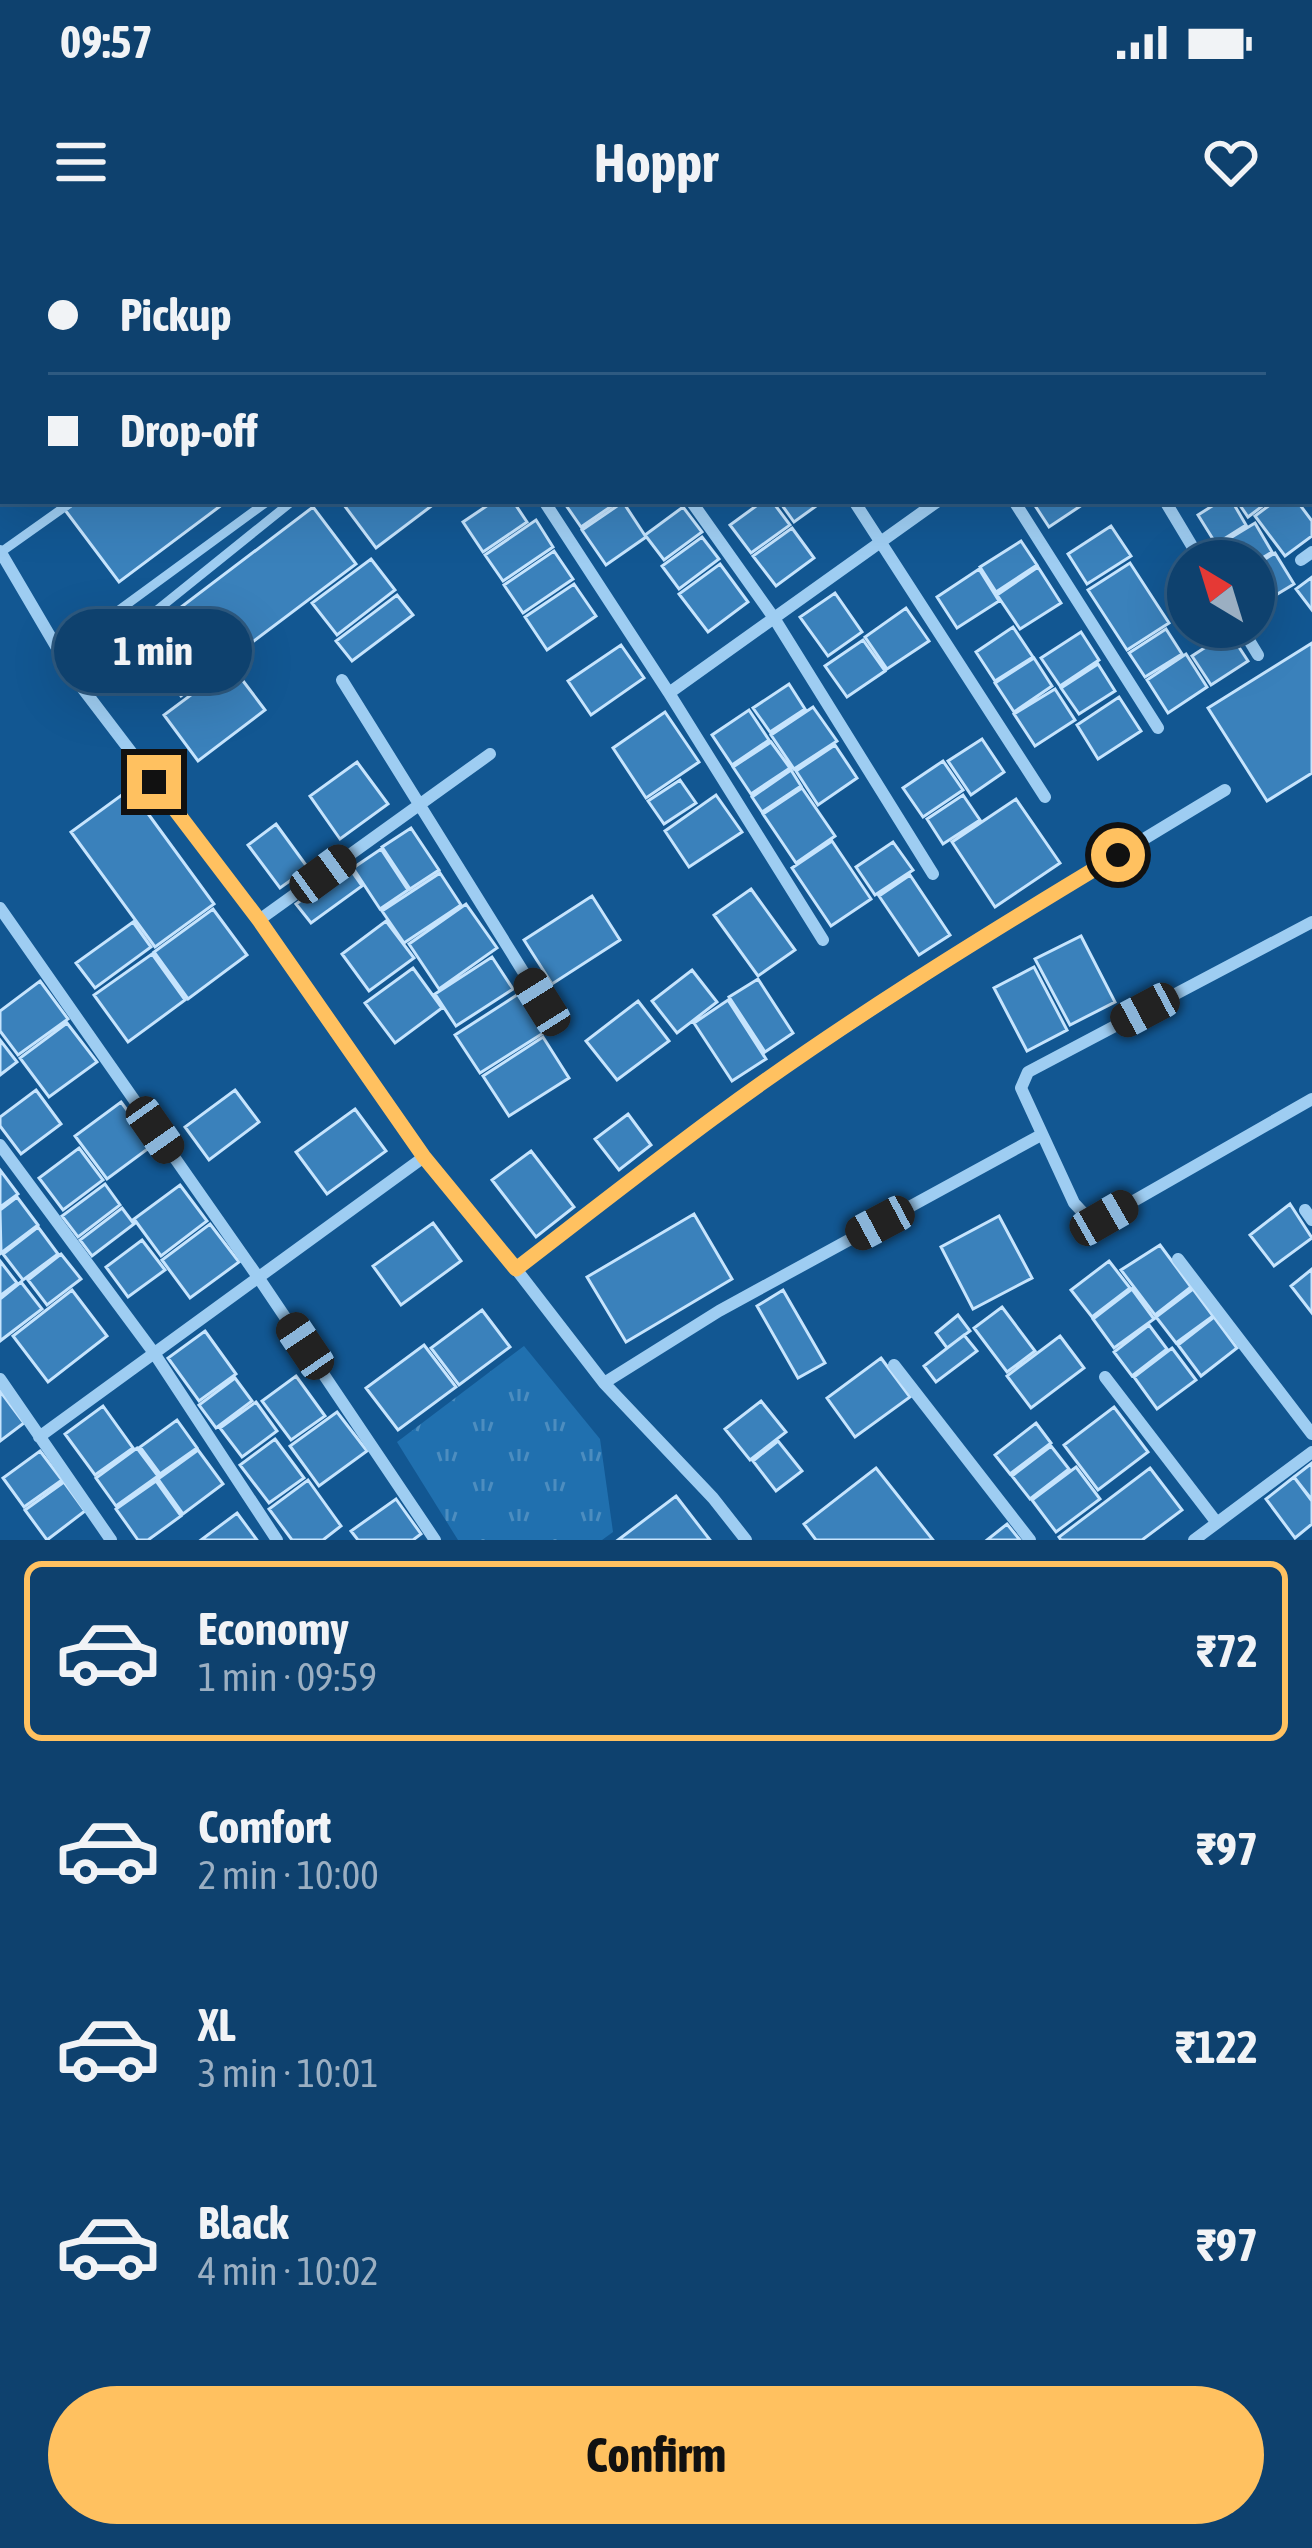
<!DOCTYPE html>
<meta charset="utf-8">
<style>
:root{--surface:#0e416e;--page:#174873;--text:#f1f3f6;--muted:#9bafc2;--line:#2e5a81;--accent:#ffc160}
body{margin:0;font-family:"Asap Condensed",sans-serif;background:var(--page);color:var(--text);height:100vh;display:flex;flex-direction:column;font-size:45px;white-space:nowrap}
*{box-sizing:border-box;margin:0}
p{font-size:39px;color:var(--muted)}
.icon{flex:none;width:66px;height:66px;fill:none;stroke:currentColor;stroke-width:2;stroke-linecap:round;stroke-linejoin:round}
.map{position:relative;height:1300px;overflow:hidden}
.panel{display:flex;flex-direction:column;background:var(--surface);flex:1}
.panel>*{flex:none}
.top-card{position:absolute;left:0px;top:0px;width:1314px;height:264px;box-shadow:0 12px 48px #0002,0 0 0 3px var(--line);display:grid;align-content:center;height:264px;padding:0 48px;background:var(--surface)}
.needle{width:78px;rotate:322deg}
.fabs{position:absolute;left:1167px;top:300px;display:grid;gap:24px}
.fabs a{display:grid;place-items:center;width:108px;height:108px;border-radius:50%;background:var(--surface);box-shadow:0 12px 48px #0002,0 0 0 3px var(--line);font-size:60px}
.end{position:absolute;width:54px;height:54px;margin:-27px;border:15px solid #ffc160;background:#111;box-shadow:0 0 0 6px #111}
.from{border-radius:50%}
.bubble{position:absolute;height:84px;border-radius:42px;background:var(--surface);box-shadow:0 12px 48px #0002,0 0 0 3px var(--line);font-size:39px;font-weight:700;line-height:84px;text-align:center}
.car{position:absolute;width:36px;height:72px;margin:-36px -18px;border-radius:15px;box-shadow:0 0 9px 3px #0007;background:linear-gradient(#222 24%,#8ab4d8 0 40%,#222 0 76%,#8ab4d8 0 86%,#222 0)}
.top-card b{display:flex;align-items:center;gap:42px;height:114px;font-size:45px}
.top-card b+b{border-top:3px solid var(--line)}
.top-card i{width:30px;height:30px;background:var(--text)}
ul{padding:21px 0 0;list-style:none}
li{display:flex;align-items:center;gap:36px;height:180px;margin:0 24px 18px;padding:0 24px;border:6px solid transparent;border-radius:18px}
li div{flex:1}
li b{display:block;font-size:45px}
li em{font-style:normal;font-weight:700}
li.current{border-color:var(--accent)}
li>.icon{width:108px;height:108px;stroke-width:1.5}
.action{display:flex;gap:24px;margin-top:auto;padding:24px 48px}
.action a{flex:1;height:138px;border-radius:72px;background:var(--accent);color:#111;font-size:48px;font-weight:700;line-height:138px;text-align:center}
.status{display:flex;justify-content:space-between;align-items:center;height:84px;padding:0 60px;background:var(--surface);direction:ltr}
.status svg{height:33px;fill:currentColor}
header{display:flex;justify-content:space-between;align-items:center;height:156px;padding:0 48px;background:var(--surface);font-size:54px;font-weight:700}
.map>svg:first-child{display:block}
.grass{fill:url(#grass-tufts)}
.building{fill:#3a81bb;stroke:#c6e4fd;stroke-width:3}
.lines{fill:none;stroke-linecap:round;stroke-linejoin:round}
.service{stroke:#9ecdf2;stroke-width:9}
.minor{stroke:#9ecdf2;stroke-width:12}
.route{stroke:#ffc160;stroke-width:15}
</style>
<div class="status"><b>09:57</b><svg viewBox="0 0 49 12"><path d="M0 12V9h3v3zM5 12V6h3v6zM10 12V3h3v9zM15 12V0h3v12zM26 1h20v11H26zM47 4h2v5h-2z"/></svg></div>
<header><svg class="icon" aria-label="menu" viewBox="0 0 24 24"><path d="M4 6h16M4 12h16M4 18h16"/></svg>Hoppr<svg class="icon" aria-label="heart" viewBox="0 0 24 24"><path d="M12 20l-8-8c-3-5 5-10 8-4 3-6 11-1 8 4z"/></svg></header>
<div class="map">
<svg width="1312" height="1300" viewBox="0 0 1312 1300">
<defs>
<pattern id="grass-tufts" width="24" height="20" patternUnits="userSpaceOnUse" patternTransform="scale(3)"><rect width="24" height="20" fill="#2070af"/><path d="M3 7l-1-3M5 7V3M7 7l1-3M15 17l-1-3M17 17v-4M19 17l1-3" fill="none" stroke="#4d8dbf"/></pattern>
</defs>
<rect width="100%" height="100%" fill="#125792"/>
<path class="grass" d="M524,1106L600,1199L613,1292L602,1300H458L397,1202Z"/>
<path class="building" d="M638,0H778L774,3H634Z
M78,261H227L119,342L65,270Z
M341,261H438L376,308Z
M494,261H513L527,282L483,312L463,282Z
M563,261H619L581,287Z
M763,261H772L790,285L751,313L730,285Z
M779,261H823L794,282Z
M1032,261H1088L1049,287Z
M1220,261H1232L1246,285L1216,304L1198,275Z
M1237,261H1269L1248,277Z
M1275,261H1297L1312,281V296L1285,316L1255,276Z
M623,262L646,297L606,325L582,290Z
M313,267L356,324L181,456L139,399Z
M683,267L702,292L664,320L645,295Z
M536,280L553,307L503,341L485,315Z
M1255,283L1272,312L1254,323L1226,321L1217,306Z
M1111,286L1131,316L1087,344L1068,314Z
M792,288L814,318L776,346L753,316Z
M702,297L719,319L679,349L662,326Z
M1021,301L1037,325L996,352L980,327Z
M554,311L573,339L523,373L504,345Z
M1275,313L1294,344L1256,367L1254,326Z
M371,319L395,350L337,395L312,363Z
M1130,323L1169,383L1127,410L1088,350Z
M720,324L748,362L708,392L679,354Z
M1038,327L1061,363L1020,389L997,355Z
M979,329L999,361L957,388L937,357Z
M1312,337V370L1296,349Z
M574,344L596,376L547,410L525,377Z
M835,353L862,392L828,416L800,377Z
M397,355L413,375L352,421L336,401Z
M906,368L929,401L887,429L865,397Z
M1013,387L1033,417L995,441L976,412Z
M1166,389L1182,414L1145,437L1129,413Z
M1081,392L1099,420L1060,446L1041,418Z
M1229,392L1248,421L1211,445L1192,416Z
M863,400L885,431L847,457L825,426Z
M1312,403V533L1267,561L1208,468Z
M621,405L644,438L591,475L568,441Z
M1186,414L1207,447L1168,473L1147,440Z
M1034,418L1052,446L1014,472L995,443Z
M1098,424L1115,451L1079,474L1061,448Z
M231,425L265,470L198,521L164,475Z
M789,444L805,469L770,492L753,468Z
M1055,449L1075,480L1035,506L1014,474Z
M1119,457L1141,491L1098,519L1077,485Z
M813,467L837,501L794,529L771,495Z
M749,470L769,500L732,525L712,495Z
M665,472L699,522L646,558L613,508Z
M982,499L1004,532L971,555L948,521Z
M771,502L790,528L751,554L733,527Z
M835,505L857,538L818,565L796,531Z
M943,521L963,550L923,577L903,548Z
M357,522L388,564L340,599L310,556Z
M791,530L801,546L762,572L752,557Z
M680,540L696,563L664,584L648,561Z
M802,548L835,596L796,623L763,574Z
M130,549L214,664L155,707L71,592Z
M716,555L742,592L689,627L665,591Z
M963,555L980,580L943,604L927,579Z
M1016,559L1060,623L995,667L952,602Z
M276,584L308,628L280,648L248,605Z
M411,588L439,630L410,649L382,607Z
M832,601L871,659L831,686L792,628Z
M893,602L913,630L875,655L856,627Z
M381,609L408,650L380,669L353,628Z
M348,626L362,646L311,683L296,664Z
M440,633L461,665L404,703L382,671Z
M910,635L950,695L919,715L879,656Z
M751,649L795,710L758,736L714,675Z
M592,656L620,700L552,744L524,700Z
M466,664L497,708L439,749L409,704Z
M213,669L247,715L188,759L154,712Z
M386,681L414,718L369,751L342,714Z
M133,682L151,707L95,748L76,723Z
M1081,696L1115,762L1070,785L1035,719Z
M152,714L185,760L128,802L94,755Z
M492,717L513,749L456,786L435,754Z
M1034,727L1067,790L1027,811L994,748Z
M413,728L442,768L395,803L365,763Z
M692,730L717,762L677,793L652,761Z
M758,739L793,793L765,812L729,757Z
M40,741L68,779L18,815L0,791V771Z
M523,751L548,790L480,833L455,795Z
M728,760L766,819L732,841L694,783Z
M638,761L669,801L617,840L586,801Z
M67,783L97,822L49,857L20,818Z
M543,797L569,838L509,876L483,836Z
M0,800L17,822L0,835Z
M36,850L61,884L21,914L0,886V877Z
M235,850L259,882L209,920L185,887Z
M121,862L153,905L107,939L75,896Z
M355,869L386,911L327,954L296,912Z
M628,874L651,905L619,930L595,899Z
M79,908L103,940L63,970L39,938Z
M531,911L574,967L536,997L492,940Z
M0,930L18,954L0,967Z
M105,944L120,965L78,997L62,976Z
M180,945L207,981L161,1016L134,979Z
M17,957L38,985L1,1013L0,970Z
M1290,964L1312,998L1274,1026L1250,995Z
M122,968L134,984L92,1016L80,1000Z
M694,974L732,1039L626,1102L587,1037Z
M999,976L1032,1038L973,1069L941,1007Z
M433,983L461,1021L401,1065L373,1026Z
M210,984L239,1022L190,1058L162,1020Z
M38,987L58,1014L23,1040L3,1014Z
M142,1000L165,1030L128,1057L106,1027Z
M1160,1005L1191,1047L1155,1075L1121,1030Z
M61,1014L81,1039L47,1065L28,1040Z
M0,1021L17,1043L0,1056Z
M1109,1021L1130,1048L1092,1077L1071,1050Z
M1312,1029V1073L1291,1046Z
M21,1042L42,1069L0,1101V1059Z
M1132,1049L1154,1079L1114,1108L1093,1079Z
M1193,1049L1213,1076L1176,1103L1156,1077Z
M72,1050L107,1096L48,1142L13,1096Z
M783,1050L825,1123L798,1138L757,1066Z
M1002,1067L1035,1111L1007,1132L974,1088Z
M482,1070L510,1107L459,1145L431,1108Z
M958,1075L970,1091L947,1108L936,1093Z
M1214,1077L1237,1108L1201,1136L1178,1105Z
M1149,1085L1167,1109L1132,1136L1114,1112Z
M205,1091L236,1134L199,1161L168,1118Z
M964,1095L977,1111L936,1142L924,1126Z
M1060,1096L1084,1128L1031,1168L1007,1136Z
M424,1105L456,1147L398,1190L366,1148Z
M1172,1108L1196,1140L1157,1169L1134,1137Z
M881,1118L910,1157L855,1197L827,1158Z
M296,1136L325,1176L291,1200L262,1161Z
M235,1138L252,1161L216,1188L199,1165Z
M0,1151L24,1183L0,1201Z
M761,1161L786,1192L750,1220L725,1189Z
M256,1162L277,1191L242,1217L220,1188Z
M103,1166L133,1208L95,1235L65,1194Z
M1114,1167L1148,1212L1098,1250L1064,1205Z
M337,1172L367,1211L319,1246L290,1206Z
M177,1180L197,1208L160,1234L140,1207Z
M1036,1183L1051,1203L1010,1234L995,1215Z
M275,1199L304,1238L269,1263L240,1225Z
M778,1201L802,1231L776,1251L753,1221Z
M1051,1206L1069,1229L1030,1259L1012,1236Z
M137,1208L158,1236L116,1266L96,1238Z
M198,1210L223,1244L183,1274L158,1239Z
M40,1211L62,1240L24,1267L3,1238Z
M1312,1223V1260L1294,1237Z
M1076,1227L1100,1259L1056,1292L1032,1260Z
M876,1228L933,1300H816L804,1284Z
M1150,1228L1182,1270L1142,1300H1061L1059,1297Z
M1294,1237L1312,1261V1284L1295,1298L1266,1259Z
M308,1240L341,1286L323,1300H292L269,1269Z
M156,1241L181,1276L148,1300H138L116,1269Z
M64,1242L85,1271L47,1300L25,1270Z
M676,1256L710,1300H618Z
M396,1259L421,1294L413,1300H358L351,1291Z
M237,1273L257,1300H201Z
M1007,1284L1020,1300H987Z"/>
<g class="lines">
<path class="service" d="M428,0L431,3
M410,3L413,0
M792,3L796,0
M1,312L73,261
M59,414L268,261
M74,437L290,263"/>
<path class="minor" d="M849,0L851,3
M998,0L1000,3
M1300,3L1304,0
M1311,154L1312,153
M544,261L669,453L823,700
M691,261L774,378L933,634
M854,261L1045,557
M1014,261L1158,488
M1165,261L1201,321
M0,311L74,437L259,680L424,917L516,1029L604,1143L713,1258L746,1300
M1301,320L1312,312
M1241,387L1258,415
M342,440L542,762
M669,453L938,261
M0,668L258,1037L435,1300
M259,680L490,514
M1312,682L1028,832L1021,848L1074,963L1087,977L1104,978L1312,859
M0,905L154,1113L277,1300
M1305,970L1312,980
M1178,1019L1312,1194
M516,1029C608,959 698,886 793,822C934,726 1079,638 1225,550
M894,1125L1030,1300
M1105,1137L1217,1283
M0,1139L111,1300
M604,1143L719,1071L1041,895
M39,1197L424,917
M1194,1300L1312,1212"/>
</g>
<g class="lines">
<path class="route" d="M154,542L259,680L424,917L516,1029C581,979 646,928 712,879C842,783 980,698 1118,615"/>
</g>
</svg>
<div class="fabs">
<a><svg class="needle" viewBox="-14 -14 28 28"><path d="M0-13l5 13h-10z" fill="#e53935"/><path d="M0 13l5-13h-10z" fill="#9bafc2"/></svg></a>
</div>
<i class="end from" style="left:1118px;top:615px"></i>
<i class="end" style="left:154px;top:542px"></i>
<div class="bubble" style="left:54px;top:369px;width:198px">1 min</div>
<i class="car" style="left:323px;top:634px;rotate:54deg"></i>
<i class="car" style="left:542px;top:762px;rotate:328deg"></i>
<i class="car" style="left:1145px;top:770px;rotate:242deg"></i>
<i class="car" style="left:155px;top:890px;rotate:145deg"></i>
<i class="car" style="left:1104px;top:978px;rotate:60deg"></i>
<i class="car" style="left:880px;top:983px;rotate:242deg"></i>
<i class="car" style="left:305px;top:1106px;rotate:326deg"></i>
<div class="top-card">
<b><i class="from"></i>Pickup</b>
<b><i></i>Drop-off</b>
</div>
</div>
<section class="panel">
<ul>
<li class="current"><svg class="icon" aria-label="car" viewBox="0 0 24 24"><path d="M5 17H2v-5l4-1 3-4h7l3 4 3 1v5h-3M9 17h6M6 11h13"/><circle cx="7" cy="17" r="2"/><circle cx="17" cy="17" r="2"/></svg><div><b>Economy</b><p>1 min · 09:59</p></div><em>₹72</em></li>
<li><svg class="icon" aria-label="car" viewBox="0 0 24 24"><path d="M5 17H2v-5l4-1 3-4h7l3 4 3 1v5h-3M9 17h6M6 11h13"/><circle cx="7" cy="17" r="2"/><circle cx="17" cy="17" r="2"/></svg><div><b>Comfort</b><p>2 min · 10:00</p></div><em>₹97</em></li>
<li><svg class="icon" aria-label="car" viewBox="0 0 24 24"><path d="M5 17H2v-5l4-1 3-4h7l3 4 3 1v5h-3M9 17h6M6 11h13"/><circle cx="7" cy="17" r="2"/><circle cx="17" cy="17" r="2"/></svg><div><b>XL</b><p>3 min · 10:01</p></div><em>₹122</em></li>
<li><svg class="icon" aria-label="car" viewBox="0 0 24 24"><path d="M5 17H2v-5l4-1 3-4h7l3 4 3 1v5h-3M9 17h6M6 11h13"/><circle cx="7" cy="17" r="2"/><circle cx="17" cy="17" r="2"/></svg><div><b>Black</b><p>4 min · 10:02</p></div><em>₹97</em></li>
</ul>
<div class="action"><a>Confirm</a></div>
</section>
